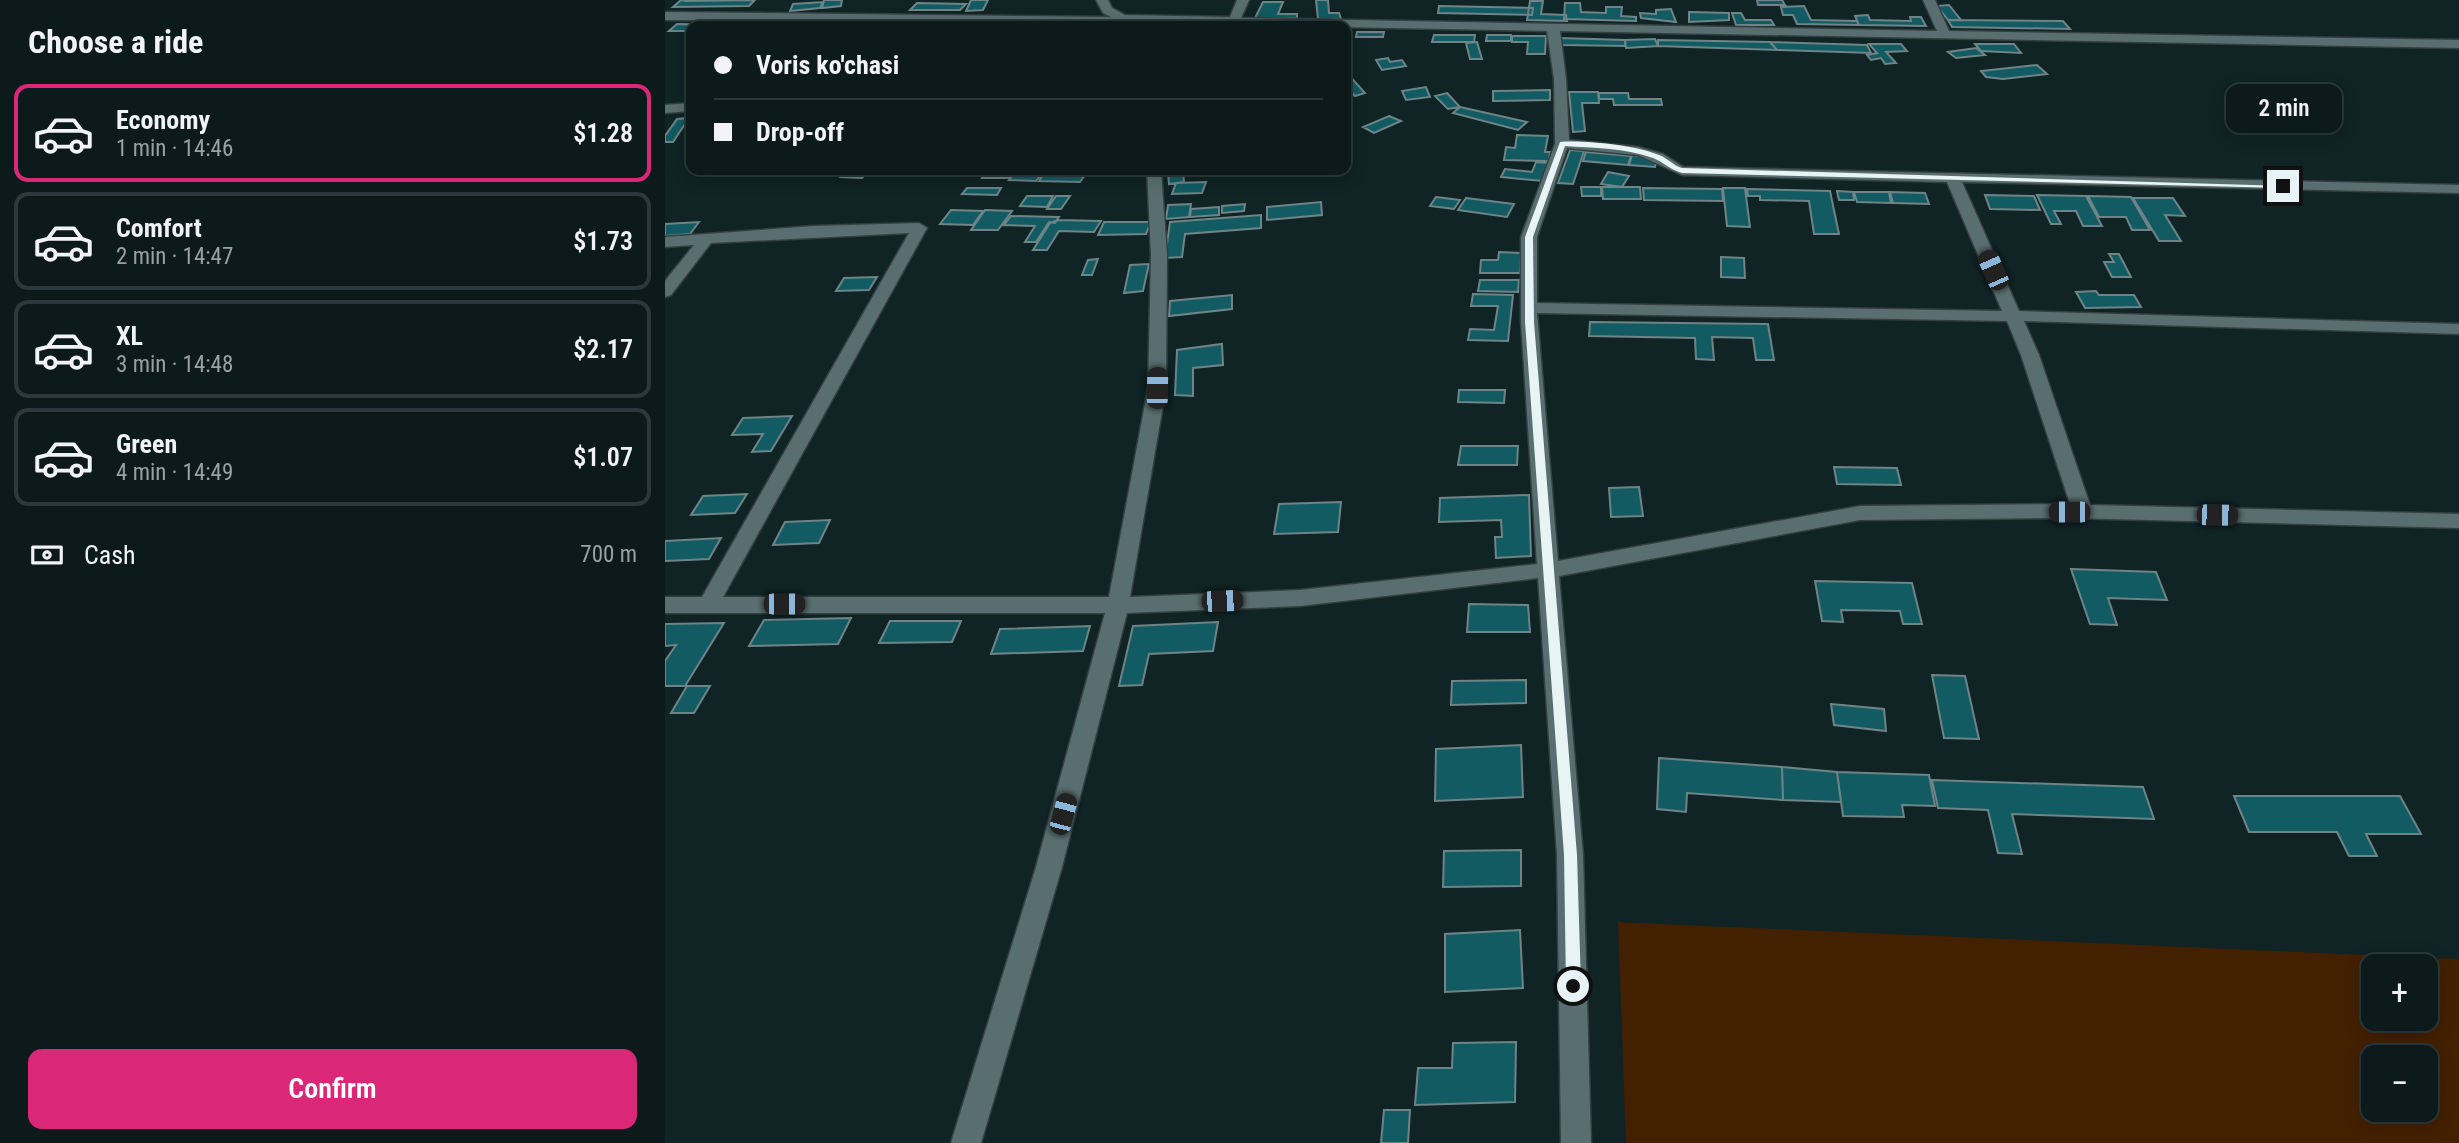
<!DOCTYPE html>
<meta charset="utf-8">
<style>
:root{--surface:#0c1a1c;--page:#1a2729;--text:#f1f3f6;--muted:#9aa1a3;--line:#2c383b;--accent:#db2777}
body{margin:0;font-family:"Roboto Condensed",sans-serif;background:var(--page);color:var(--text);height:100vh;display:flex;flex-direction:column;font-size:26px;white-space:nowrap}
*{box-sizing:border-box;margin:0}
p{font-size:23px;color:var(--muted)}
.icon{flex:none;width:38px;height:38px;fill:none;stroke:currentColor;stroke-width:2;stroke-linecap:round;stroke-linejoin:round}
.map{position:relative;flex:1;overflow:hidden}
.details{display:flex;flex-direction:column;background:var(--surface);width:665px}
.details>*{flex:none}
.guide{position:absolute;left:21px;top:21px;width:665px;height:154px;border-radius:14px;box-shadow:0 4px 18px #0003,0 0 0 2px var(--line);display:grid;align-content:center;height:154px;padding:0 28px;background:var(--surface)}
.tools{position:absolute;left:1696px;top:954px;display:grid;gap:14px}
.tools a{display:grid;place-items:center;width:77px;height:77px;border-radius:14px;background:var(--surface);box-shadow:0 4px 18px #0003,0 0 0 2px var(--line);font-size:35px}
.end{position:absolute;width:32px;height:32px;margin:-16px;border:9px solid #e8f3f5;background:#111;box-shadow:0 0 0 4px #111}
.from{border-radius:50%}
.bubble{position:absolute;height:49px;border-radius:14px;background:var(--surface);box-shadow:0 4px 18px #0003,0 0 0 2px var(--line);font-size:23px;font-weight:600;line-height:49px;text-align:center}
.car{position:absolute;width:21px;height:42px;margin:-21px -10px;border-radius:9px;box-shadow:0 0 5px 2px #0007;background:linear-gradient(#222 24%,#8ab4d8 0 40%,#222 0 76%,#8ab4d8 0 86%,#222 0)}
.guide b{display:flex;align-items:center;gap:24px;height:66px;font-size:26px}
.guide b+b{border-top:2px solid var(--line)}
.guide i{width:18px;height:18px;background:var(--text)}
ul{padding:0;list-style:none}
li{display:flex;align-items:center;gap:21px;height:98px;margin:0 14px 10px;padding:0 14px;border:4px solid var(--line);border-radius:14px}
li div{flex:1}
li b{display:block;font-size:26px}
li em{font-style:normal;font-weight:600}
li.active{border-color:var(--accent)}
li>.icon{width:63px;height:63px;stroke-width:1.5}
h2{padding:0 28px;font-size:32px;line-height:84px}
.pay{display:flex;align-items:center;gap:18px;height:77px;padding:0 28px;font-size:26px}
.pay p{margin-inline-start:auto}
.action{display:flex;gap:14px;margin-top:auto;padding:14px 28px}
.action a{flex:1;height:80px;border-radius:14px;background:var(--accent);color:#fff;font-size:28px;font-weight:600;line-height:80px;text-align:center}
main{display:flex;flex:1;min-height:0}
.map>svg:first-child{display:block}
.green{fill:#432000;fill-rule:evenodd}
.building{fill:#125b62;stroke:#6e8486;stroke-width:2}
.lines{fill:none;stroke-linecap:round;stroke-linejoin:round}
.minor-casing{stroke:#333f41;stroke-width:3}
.minor{fill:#596e70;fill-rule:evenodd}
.route{fill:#e8f3f5}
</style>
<main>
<section class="details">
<h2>Choose a ride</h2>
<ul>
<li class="active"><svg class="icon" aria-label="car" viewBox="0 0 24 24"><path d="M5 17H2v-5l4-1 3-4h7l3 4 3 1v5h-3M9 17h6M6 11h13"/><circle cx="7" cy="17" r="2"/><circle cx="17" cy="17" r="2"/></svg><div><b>Economy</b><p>1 min · 14:46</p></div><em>$1.28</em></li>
<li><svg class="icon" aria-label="car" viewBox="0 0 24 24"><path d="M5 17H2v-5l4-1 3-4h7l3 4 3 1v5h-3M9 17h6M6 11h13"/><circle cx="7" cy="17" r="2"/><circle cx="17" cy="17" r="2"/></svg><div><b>Comfort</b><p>2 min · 14:47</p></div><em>$1.73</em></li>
<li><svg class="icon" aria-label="car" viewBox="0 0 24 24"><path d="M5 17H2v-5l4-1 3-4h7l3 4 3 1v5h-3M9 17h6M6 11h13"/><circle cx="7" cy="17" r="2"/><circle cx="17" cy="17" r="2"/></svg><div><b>XL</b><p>3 min · 14:48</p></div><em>$2.17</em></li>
<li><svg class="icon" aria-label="car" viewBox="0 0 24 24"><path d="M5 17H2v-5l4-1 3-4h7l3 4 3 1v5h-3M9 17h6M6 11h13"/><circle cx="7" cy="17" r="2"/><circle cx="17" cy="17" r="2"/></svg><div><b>Green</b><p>4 min · 14:49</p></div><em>$1.07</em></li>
</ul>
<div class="pay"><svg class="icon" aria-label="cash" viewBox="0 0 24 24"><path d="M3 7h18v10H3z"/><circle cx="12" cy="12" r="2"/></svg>Cash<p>700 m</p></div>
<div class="action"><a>Confirm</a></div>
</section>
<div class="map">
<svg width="1794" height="1143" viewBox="0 0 1794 1143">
<rect width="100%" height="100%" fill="#102325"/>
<path class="green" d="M953,922L1794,959V1143H961ZM1708,966H1760V1018H1708ZM1708,1057H1760V1110H1708Z"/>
<path class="building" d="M16,0L21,1L90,0L84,6L8,7Z
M159,0H177L176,6L157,8Z
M306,0H323L318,10L301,11Z
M651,0H663L664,13H674L676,19H653Z
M1092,0H1117L1120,5H1093Z
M865,1H878L876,14L901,15L902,21L862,20Z
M158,2L155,8L125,11L128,4Z
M598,2H618L613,14H632V18H590Z
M252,3L301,4L295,10H245Z
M900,3H915L916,12L941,13V7H957L956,16L971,17V21L899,19Z
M1284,5L1296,20H1283L1272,6Z
M774,6L868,8L867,15L773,13Z
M1139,6L1146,20L1192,21L1194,25L1132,24L1128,15H1118L1116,7Z
M1006,9L1011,22L976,18L975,13L991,14V10Z
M1024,12L1064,13V20L1024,22Z
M1067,13H1076L1080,20H1106L1109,25H1071Z
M1203,15L1205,20L1246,21L1245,17H1256L1261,26L1194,25L1190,16Z
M1283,20L1398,21L1405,29L1287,27Z
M12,24L105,25L26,26V31H4Z
M692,32H719L718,37H691Z
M769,35H810L809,42H767Z
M822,35H846V41H821Z
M847,36H881L880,54H862L863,42H847Z
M894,38L960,40V46L896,45Z
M990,39L993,46L961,48L960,40Z
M993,40L1105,42L1112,50L993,46Z
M812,42L817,59H805L801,43Z
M1105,42L1202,45L1206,53L1112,50Z
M1204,44H1236L1242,51L1221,52L1231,63L1220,64L1216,58L1206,60L1202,55L1212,53Z
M1310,44H1349L1356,53L1316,51Z
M1311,48L1320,55L1291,58L1283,52Z
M723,58L725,62L737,60L741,66L717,70L711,60Z
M1372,65L1382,74L1338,79L1321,77L1316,71Z
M681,72L700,93L690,96L681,86Z
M761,87L765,97L741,100L737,91Z
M885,90V100L828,101V91Z
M904,92H933L934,103H917L920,131L908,132Z
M782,93L795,107L783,109L770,96Z
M934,93H963L964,99H996L997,105H949L948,99H934Z
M795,107L862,122L853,130L788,113Z
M724,116L736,121L709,133L698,127Z
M24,118L8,142H0V136L12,119Z
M852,135L883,136L880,152H885L884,161L839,160L841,147L850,148Z
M905,150L919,151L908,184L893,183Z
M921,152L966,156L963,165L918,161Z
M967,155L992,158L990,167L964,165Z
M871,162L884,163L878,181L836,177L840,169L867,172Z
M183,170H205L197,178L176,177Z
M322,170H349L344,178H317Z
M352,170H358L379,171L371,181L344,180Z
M518,170L519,182L504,184L503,172Z
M381,171L422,172L415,182L374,181Z
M943,172L964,176L957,187L936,184Z
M541,182L537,193L507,194L511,183Z
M916,187H936V196H917Z
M937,187H975L976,199H938Z
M302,188H336L332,195L297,194Z
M978,188L1057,189L1058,201L979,200Z
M1058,188H1080L1085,227L1062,226Z
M1082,189L1165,191L1174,234H1149L1144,201L1095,200V196H1083Z
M1172,191L1188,192L1189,200H1174Z
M1189,192H1224L1226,203L1192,202Z
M1225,192L1260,193L1264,204L1228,203Z
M1320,195L1369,196L1375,210L1325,209Z
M1372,195L1421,196L1437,226H1418L1411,211H1389L1396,224H1386Z
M362,196H388L382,207L355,206Z
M391,196H405L396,209H382Z
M1423,196L1466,197L1485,230H1467L1461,217H1434Z
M771,197L795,200L789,209L765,206Z
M801,198L849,204L842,217L793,210Z
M1468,198H1508L1520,216L1500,215L1516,241H1494Z
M656,202L657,215L602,220V207Z
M526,204L524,217L501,219L503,205Z
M580,204L579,211L557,213V206Z
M554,207V215L525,217L526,209Z
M286,210L318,211L308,225L275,224Z
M320,210L347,211L333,230H306Z
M596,215V228L520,234L517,257L500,258L505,222Z
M346,216L394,217L390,223L384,222L371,242H360L370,226L339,225Z
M393,220L436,221L429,232L394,231L382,250H368L385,223Z
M34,222L25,234L0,236V224Z
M439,222H486L481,234L433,235Z
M834,252L856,253L855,273H815L816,260H833Z
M1444,254H1454L1466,277H1447L1439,262H1449Z
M1056,257L1079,258L1080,278L1056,277Z
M433,259L427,275H417L423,260Z
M484,264L478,291L459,293L465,265Z
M212,277L204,290L171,291L179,278Z
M815,280H854L853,292L813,291Z
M1431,291L1434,295H1469L1476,307L1420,308L1411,292Z
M808,294L848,295L843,341L803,340L805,329L829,330L833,306H806Z
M567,295V309L504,316L505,301Z
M925,322L1103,324L1109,360H1091L1088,338L1047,337L1049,360L1031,359L1030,338L924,336Z
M557,344L558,365L528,368V396L510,395L512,350Z
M794,390H840L839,403L793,402Z
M127,416L106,451L87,452L98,434L67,435L78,418Z
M796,446H853L852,465H793Z
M1169,467L1232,468L1236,485L1172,484Z
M974,487L978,516L946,517L944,488Z
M82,494L70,513L26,515L38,496Z
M864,495L866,556L831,558L830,537H837L836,520L774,522L775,498Z
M676,502L673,532L609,534L614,504Z
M165,520L154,543L108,545L120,522Z
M56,538L44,559L0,561V541Z
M1406,569L1491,572L1502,600L1443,598L1452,625L1425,624Z
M1150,581L1247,583L1257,624H1238L1235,611L1176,610L1178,622L1157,621Z
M804,604L863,605L865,632H802Z
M186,618L173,644L84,646L99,620Z
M225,621H296L287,642L214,643Z
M553,622L548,651L484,654L477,685L454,686L468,626Z
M59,623L20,686H0V661L11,645L0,646V624Z
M425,626L418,651L326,654L335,629Z
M1267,675L1300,676L1314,739L1279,738Z
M861,680V703L786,705L787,681Z
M22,686H45L29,713H6Z
M1166,704L1219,709L1221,731L1169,725Z
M856,745L858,797L770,801L771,749Z
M994,758L1117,767L1118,800L1022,793L1021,812L992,809Z
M1117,767L1172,772L1176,802L1118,800Z
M1172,772L1264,775L1270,806L1237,805L1239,817L1178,816Z
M1267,780L1478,787L1489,819L1347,814L1357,854L1333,853L1323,810L1273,808Z
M1569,796H1735L1756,834H1701L1712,856H1684L1672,832H1584Z
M856,850V886L778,887L779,851Z
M855,930L858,988L780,992V934Z
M851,1042L850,1102L750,1105L753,1068H787L788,1043Z
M719,1110H745L743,1143H716Z"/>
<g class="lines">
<defs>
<path id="minor" d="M431,0H443L447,8L460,15L565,17L572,0H584L576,18L1272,31L1258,0H1270L1284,31L1794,40V48L895,31L901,79L904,140L973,147L998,154L1018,167L1794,185V193L1297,182L1354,311L1794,324V334L1359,321L1374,355L1425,505L1794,514V528L1404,518L1195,520L894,576L918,855L926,1143H896L892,855L873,578L635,606L462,613L397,867L316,1143H286L371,867L440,613H0V597H37L244,233L46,243L6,295L0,297V281L29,245L0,247V237L149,226L254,223L262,228L58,597H444L483,388L486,255L482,170H496L502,255L501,388L465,597L635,590L872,564L856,322V237L890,144L889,79L882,31L464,23L0,20V12L446,17L438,13ZM902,148L973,155L1017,175L1282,182L1337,311L872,303V237ZM872,313L1342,321L1356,355L1405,504L1195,506L893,561Z
M26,103V111L0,113V105Z"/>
</defs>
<use href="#minor" class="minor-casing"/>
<use href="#minor" class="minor"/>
</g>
<path class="route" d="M895,142C920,140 970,145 994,155C1003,158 1007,165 1017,168L1622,186L1618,188L1017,173C1003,169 999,162 988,158C961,148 928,148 900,146L868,237L869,322L912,855L916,986L908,993L901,986L899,855L860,322V237Z"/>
</svg>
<div class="tools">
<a>+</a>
<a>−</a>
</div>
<i class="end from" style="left:908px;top:986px"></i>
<i class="end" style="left:1618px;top:186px"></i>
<div class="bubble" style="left:1561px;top:84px;width:116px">2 min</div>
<i class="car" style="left:1328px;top:270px;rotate:336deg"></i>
<i class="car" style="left:492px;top:388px;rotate:1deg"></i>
<i class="car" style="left:1404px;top:512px;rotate:270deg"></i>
<i class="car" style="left:1552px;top:515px;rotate:91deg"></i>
<i class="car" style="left:557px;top:601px;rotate:88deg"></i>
<i class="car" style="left:119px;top:604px;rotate:90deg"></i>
<i class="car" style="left:398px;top:814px;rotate:15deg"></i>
<div class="guide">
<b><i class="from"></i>Voris ko'chasi</b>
<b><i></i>Drop-off</b>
</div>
</div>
</main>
